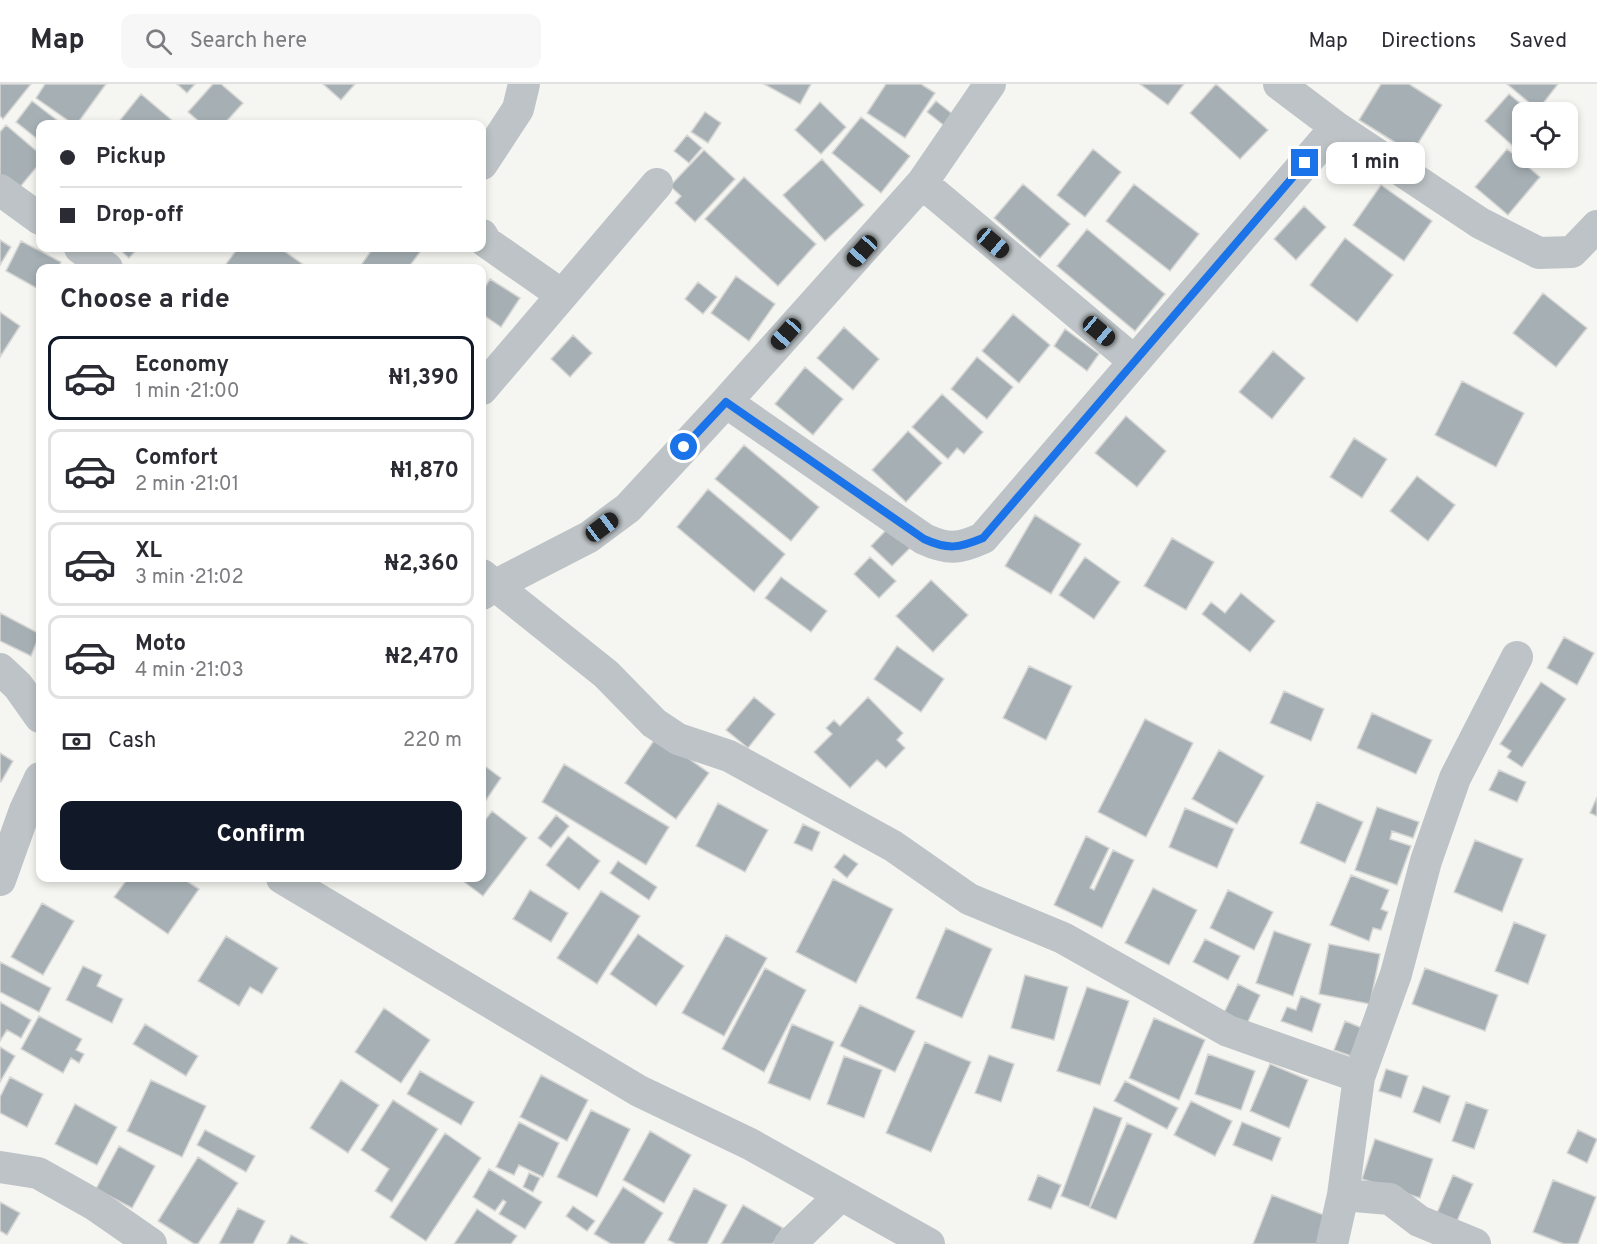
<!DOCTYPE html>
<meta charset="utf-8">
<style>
:root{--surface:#fff;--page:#f7f7f7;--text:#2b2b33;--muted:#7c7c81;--line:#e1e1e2;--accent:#111827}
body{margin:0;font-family:Overpass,sans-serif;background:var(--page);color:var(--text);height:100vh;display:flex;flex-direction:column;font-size:22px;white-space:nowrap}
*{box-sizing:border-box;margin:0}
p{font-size:20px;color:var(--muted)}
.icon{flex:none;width:33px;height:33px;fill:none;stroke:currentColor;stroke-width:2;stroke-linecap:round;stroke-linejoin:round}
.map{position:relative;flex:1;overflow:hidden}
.panel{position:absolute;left:36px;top:180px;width:450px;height:618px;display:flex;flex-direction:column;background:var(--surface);border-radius:12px;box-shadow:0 3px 9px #0003}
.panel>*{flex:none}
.hud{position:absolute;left:36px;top:36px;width:450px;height:132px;border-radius:12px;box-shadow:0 3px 9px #0003;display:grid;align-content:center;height:132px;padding:0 24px;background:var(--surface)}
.buttons{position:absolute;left:1512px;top:18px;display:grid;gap:12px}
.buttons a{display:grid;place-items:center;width:66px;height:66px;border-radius:12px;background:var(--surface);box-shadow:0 3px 9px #0003;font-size:30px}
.end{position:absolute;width:27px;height:27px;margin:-14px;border:8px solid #1a73e8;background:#fff;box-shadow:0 0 0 3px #fff}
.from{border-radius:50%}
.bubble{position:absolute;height:42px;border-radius:12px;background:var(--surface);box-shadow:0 3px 9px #0003;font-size:20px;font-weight:700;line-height:42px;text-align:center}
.car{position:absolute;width:18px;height:36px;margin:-18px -9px;border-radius:8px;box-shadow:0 0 4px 2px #0007;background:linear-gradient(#222 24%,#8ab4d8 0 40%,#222 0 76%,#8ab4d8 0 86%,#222 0)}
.hud b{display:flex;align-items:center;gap:21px;height:57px;font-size:22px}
.hud b+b{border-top:2px solid var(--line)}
.hud i{width:15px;height:15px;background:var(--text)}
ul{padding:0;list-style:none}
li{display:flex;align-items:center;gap:18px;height:84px;margin:0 12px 9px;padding:0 12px;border:3px solid var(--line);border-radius:12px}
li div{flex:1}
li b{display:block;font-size:22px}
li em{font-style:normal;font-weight:700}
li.selected{border-color:var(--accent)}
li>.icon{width:54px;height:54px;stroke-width:1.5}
h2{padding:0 24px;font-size:27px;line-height:72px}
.pay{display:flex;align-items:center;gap:15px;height:66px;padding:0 24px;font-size:22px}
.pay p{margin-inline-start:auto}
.cta{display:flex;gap:12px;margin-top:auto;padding:12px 24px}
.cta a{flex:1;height:69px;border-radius:12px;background:var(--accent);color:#fff;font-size:24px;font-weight:700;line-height:69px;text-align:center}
header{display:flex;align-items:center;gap:36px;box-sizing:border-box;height:84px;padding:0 30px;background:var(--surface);border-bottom:2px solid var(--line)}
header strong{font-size:28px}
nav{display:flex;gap:33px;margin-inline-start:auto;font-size:21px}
.search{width:420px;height:54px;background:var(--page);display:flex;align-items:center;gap:15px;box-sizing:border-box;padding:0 21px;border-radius:12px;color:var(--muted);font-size:22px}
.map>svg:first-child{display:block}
.building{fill:#a6b0b4;stroke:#d6d6d4;stroke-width:1.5}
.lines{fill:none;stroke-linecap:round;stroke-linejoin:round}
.street{stroke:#bdc3c6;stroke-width:32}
.route{stroke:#1a73e8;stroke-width:8}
</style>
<header>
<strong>Map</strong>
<div class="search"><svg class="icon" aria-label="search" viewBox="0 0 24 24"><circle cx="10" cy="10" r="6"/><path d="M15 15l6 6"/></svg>Search here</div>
<nav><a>Map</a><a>Directions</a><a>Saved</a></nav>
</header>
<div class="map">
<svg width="1597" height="1160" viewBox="0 0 1597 1160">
<rect width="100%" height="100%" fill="#f5f5f1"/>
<path class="building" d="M0,0H31L3,35L0,32Z
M45,0H106L77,40H73L36,14Z
M177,0H195L187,9Z
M213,0H221L243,19L224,40H202L188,28Z
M323,0H355L341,16Z
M764,0H811L800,20Z
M886,0H921L935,9L905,54L867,29Z
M1140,0H1184L1168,21Z
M1216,0L1268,46L1240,75L1190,29Z
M1381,0H1409L1442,21L1412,69L1359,36Z
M1507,0H1558L1538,26Z
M141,10L174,38L172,40H117Z
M1509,10L1531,28H1522V70L1485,37Z
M32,17L62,40H40V57L16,38Z
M936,17L960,36L951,47L927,28Z
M820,18L846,43L821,70L795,46Z
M705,28L721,39L708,59L691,48Z
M861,33L910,72L881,109L832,69Z
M6,41L40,70V79L15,109L0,95V48Z
M687,51L702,64L689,79L674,67Z
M1093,65L1121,88L1085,133L1057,111Z
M1507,65L1540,93L1508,131L1475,103Z
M704,66L735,95L695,138L675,119L681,112L670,102Z
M822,75L864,121L825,157L783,111Z
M744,93L816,160L778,202L705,135Z
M1023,100L1070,140L1040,174L994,134Z
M1134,100L1199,150L1170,187L1106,137Z
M1381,101L1432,137L1404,177L1353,141Z
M1304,122L1326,143L1296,176L1274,155Z
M1087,145L1165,210L1135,247L1057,182Z
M1345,154L1393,191L1357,238L1310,201Z
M0,156L11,163L0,181Z
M21,157L61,178L58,184H40V206L6,187Z
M118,164H138L129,174Z
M238,164H280L308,184H223Z
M373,164H423L408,184H359Z
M736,192L775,220L749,257L711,229Z
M490,195L520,214L501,243L482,230V208Z
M698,198L717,213L703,230L685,215Z
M1543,209L1587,244L1556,283L1513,249Z
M0,228L20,242L0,273Z
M1013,230L1050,261L1019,299L982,267Z
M844,243L879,275L853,306L817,274Z
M1065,245L1099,270L1087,287L1054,262Z
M573,251L592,269L570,293L551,275Z
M1273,267L1305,294L1272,335L1239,308Z
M977,273L1013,303L987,335L951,305Z
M805,283L843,315L813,351L775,320Z
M1462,297L1524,329L1496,383L1435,351Z
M942,310L983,348L964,370L957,364L948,375L912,343Z
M1126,332L1166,367L1137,403L1095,369Z
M908,347L942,379L906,418L872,386Z
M1354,354L1387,375L1362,414L1330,393Z
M744,361L819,423L791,457L715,395Z
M1417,392L1455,421L1428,457L1390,427Z
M708,405L785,470L754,508L677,443Z
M1035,431L1081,460L1051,510L1005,482Z
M889,443L910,464L892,482L871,462Z
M1172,454L1214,478L1186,526L1144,502Z
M870,473L896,497L879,514L854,490Z
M1085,473L1120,498L1094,535L1059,511Z
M781,493L827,527L811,548L765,514Z
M931,496L968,531L933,568L896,532Z
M1241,509L1275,537L1250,568L1202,530L1211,518L1225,529Z
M0,529L40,550L31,572L0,557Z
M1564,553L1594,569L1577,601L1547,584Z
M897,562L944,595L921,628L874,595Z
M1029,582L1072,602L1046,656L1003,634Z
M1541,598L1566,615L1522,683L1507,673L1511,667L1500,660Z
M1284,607L1324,625L1311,657L1270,639Z
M754,613L775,630L748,664L726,646Z
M868,613L903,649L897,656L905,664L886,684L877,676L850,704L814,668L832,650L826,644L834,636L840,642Z
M1372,629L1432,656L1416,690L1357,664Z
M1145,635L1193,659L1146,753L1098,728Z
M657,652L709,689L676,735L625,699Z
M1219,666L1264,692L1237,740L1192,715Z
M0,669L13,677L1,698H0Z
M482,680L501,694L482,722Z
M564,680L669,743L646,781L542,718Z
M1499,686L1526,698L1517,718L1489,706Z
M1597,713V732L1590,729Z
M1317,718L1363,738L1345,779L1300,759Z
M718,719L768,746L745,788L696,762Z
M1377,723L1419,738L1413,754L1392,747L1390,755L1411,762L1397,801L1355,786Z
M1185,724L1234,745L1217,784L1169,763Z
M492,727L527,754L483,812L459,794H482V740Z
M556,731L569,742L551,764L538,754Z
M803,740L820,748L812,767L794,759Z
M568,752L600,777L579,806L546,781Z
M1086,752L1109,764L1090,804L1094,806L1113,766L1134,776L1102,844L1054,821Z
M1475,756L1523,775L1502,828L1454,808Z
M844,770L858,780L847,794L834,783Z
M618,777L657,803L649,816L610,789Z
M1351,791L1389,806L1381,825L1388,828L1381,846L1373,844L1369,857L1330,841Z
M128,794H182L199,805L168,850L114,813Z
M833,795L893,825L856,899L796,868Z
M1153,804L1197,826L1169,881L1125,859Z
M530,806L568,829L551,858L513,835Z
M1228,806L1273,828L1254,866L1210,844Z
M601,807L640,832L597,900L557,874Z
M42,819L74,837L43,891L11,873Z
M1514,838L1546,851L1528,900L1495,887Z
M946,844L992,865L962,934L916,914Z
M1274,847L1311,860L1293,912L1256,899Z
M638,850L684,882L656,922L610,890Z
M726,851L767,874L724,952L682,929Z
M226,852L278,884L262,910L250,903L239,922L198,897Z
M1205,855L1240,872L1228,896L1193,878Z
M1329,860L1380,870L1370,920L1319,910Z
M0,878L51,904L39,928L0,908Z
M83,882L102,891L97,902L123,915L112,939L66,916Z
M765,884L806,906L764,988L722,965Z
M1425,884L1498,911L1485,947L1412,920Z
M1025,891L1068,903L1054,956L1011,944Z
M1238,900L1260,911L1246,942L1223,931Z
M1087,903L1129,917L1100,1001L1057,987Z
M1301,912L1321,920L1312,948L1281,937L1287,923L1296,926Z
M0,918L31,936L21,954L7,946L0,957Z
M860,921L915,947L895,988L840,962Z
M384,924L430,956L401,999L355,968Z
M39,932L82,955L76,966L84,970L79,979L71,974L63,989L21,965Z
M1154,934L1205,956L1179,1016L1129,994Z
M1345,937L1362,944L1351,972L1334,966Z
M145,940L198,972L186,992L133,960Z
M792,940L834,958L810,1016L768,999Z
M925,958L971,978L931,1068L886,1049Z
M0,963L15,972L0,998Z
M1208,970L1255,987L1241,1026L1195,1010Z
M989,971L1014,980L1001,1018L975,1009Z
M844,972L882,986L864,1034L827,1020Z
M1270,980L1308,996L1289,1044L1250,1027Z
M1386,985L1408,992L1401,1014L1379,1007Z
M420,987L474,1018L461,1041L407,1010Z
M541,991L588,1016L567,1057L520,1033Z
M10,993L43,1010L27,1043L0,1029V1013Z
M151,996L206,1022L182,1073L127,1047Z
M341,996L379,1021L348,1069L310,1044Z
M1125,997L1178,1024L1167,1045L1114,1017Z
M1423,1002L1450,1012L1440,1039L1413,1028Z
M393,1016L438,1045L392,1118L375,1107L389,1085L361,1066Z
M1191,1017L1232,1037L1215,1072L1174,1051Z
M1466,1018L1488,1026L1474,1065L1452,1057Z
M75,1020L117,1043L97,1081L55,1060Z
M1094,1023L1122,1034L1089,1123L1061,1112Z
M591,1026L630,1045L597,1113L557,1093Z
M519,1038L559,1059L543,1093L519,1081L514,1091L496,1083Z
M1242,1038L1281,1054L1272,1077L1233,1061Z
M1127,1039L1152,1050L1116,1135L1090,1124Z
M205,1046L255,1072L246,1088L197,1061Z
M1578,1046L1597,1055L1587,1079L1567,1069Z
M650,1047L691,1071L664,1119L623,1096Z
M445,1049L481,1074L426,1157L390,1133Z
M1375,1055L1433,1075L1420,1114L1362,1095Z
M119,1062L155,1082L132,1124L96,1105Z
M198,1073L238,1099L198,1160H194L158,1137Z
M489,1085L542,1118L525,1145L499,1130L506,1118L503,1116L495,1127L473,1113Z
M529,1089L540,1094L533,1108L523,1103Z
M1038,1091L1061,1101L1051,1125L1028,1116Z
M1453,1091L1473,1100L1457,1137L1437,1129Z
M1553,1096L1596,1113L1578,1160H1564L1533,1148Z
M623,1103L663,1129L644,1160H611L594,1150Z
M694,1104L727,1121L707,1160H676L668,1156Z
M1272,1111L1334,1135L1325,1160H1253Z
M0,1118L20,1129L7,1151L0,1147Z
M743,1121L783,1144L773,1160H721Z
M573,1122L595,1137L587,1147L566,1132Z
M238,1124L265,1137L253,1160H219Z
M477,1125L517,1152L511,1160H454Z
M291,1151L308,1160H287Z"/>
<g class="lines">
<path class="street" d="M1279,0L1336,43L1480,139L1539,169L1572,168L1597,142
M482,80L518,25L524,0
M922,99L1134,277
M0,106L40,135
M482,151L486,158L562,211
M80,164L107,184
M482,305L657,100
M726,318L924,455C948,466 959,465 983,454L1336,43
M482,491L606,590L654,639L678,655L729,672L893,762L969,815L1063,854L1228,947L1359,993
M482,510L496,501L589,453L628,424L726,318L922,99L990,0
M0,585L18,602L40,633
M282,794L639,1007L750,1060L929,1160
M0,796L25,726L40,694
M0,1083L38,1089L95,1121L151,1160
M1343,1111L1390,1115L1419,1137L1475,1160
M790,1160L840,1112
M1332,1160L1343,1111L1359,993L1396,890L1426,777L1455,694L1517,573"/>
</g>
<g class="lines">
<path class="route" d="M684,363L726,318L924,455C948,466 959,464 983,454L1305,79"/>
</g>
</svg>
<div class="buttons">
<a><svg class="icon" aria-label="locate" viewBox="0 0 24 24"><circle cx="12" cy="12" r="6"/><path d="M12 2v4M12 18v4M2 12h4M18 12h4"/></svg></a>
</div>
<i class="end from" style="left:684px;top:363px"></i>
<i class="end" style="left:1305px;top:79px"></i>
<div class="bubble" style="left:1326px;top:58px;width:99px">1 min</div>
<i class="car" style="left:993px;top:159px;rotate:130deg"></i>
<i class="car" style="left:862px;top:167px;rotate:222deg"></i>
<i class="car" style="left:1099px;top:247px;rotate:130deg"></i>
<i class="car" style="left:786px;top:250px;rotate:222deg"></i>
<i class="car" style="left:602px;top:443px;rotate:53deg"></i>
<div class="hud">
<b><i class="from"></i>Pickup</b>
<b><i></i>Drop-off</b>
</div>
<section class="panel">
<h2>Choose a ride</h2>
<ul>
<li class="selected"><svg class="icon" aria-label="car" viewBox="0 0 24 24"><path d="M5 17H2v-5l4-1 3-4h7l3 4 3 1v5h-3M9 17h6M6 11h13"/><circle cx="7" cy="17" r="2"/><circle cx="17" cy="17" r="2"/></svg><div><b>Economy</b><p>1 min · 21:00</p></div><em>₦1,390</em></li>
<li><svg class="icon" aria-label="car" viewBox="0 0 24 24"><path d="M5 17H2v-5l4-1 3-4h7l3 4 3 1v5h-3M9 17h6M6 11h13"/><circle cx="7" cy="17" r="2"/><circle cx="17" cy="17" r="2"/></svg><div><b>Comfort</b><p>2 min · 21:01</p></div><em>₦1,870</em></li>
<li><svg class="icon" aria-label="car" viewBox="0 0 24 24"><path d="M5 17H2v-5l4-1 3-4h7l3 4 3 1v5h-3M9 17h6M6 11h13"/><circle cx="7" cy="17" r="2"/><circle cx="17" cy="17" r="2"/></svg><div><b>XL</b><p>3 min · 21:02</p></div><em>₦2,360</em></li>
<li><svg class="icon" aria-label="car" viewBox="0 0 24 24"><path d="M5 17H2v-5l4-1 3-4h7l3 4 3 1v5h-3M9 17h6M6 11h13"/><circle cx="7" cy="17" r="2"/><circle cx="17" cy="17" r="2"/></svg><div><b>Moto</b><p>4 min · 21:03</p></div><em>₦2,470</em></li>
</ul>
<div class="pay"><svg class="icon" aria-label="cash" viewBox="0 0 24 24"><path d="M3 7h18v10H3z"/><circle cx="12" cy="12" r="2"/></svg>Cash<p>220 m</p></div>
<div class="cta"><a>Confirm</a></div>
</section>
</div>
